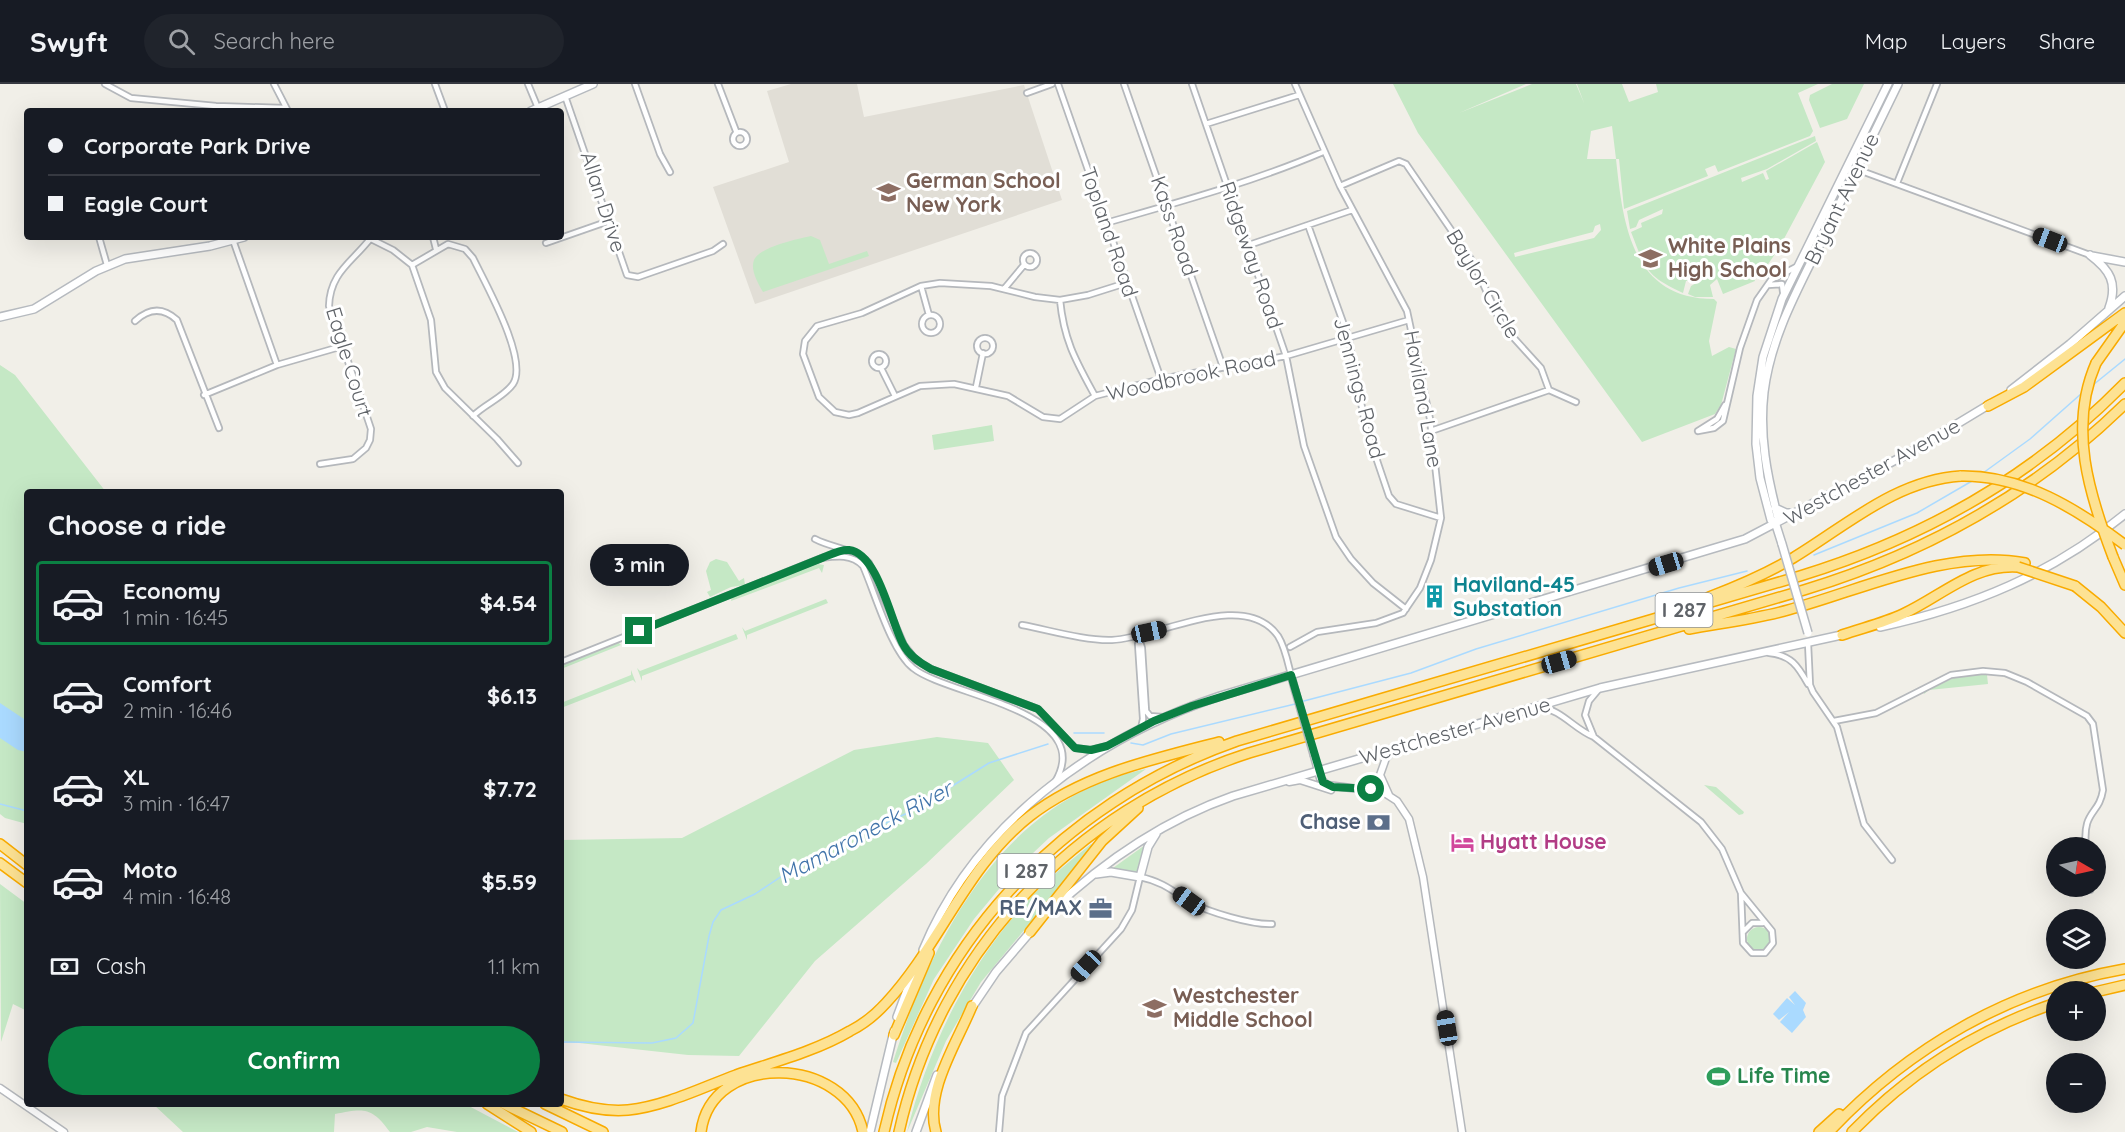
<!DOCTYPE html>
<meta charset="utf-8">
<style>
:root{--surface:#171b24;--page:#20242c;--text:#f1f3f6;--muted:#9ea1a6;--line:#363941;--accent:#0b8043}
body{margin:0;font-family:Quicksand,sans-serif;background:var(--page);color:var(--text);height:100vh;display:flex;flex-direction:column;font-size:22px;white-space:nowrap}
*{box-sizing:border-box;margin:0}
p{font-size:20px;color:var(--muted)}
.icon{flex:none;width:33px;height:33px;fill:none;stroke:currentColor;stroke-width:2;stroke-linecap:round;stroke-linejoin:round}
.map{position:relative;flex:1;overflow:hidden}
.drawer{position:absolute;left:24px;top:405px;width:540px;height:618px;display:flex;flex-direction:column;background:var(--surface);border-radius:6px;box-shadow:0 6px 24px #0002}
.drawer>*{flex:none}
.top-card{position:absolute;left:24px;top:24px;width:540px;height:132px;border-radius:6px;box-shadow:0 6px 24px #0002;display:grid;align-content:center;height:132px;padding:0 24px;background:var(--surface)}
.needle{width:39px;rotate:99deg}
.buttons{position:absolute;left:2046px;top:753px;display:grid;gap:12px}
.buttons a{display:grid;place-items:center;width:60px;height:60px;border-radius:50%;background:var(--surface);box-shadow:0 6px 24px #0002;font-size:30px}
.end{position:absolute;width:27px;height:27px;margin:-14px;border:8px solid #0b8043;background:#fff;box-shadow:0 0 0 3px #fff}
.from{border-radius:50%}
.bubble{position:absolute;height:42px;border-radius:21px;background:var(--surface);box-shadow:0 6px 24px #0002;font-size:20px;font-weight:800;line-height:42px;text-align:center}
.car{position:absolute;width:18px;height:36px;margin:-18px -9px;border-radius:8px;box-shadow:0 0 4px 2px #0007;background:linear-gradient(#222 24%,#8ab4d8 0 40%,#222 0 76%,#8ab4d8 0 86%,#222 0)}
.top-card b{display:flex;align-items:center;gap:21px;height:57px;font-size:22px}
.top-card b+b{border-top:2px solid var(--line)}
.top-card i{width:15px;height:15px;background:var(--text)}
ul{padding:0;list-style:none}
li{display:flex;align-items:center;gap:18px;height:84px;margin:0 12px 9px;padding:0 12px;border:3px solid transparent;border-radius:6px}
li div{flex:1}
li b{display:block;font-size:22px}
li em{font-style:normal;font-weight:800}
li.active{border-color:var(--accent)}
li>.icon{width:54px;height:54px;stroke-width:1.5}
h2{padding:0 24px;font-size:27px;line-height:72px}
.pay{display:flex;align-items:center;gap:15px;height:66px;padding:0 24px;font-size:22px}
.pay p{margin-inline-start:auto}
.cta{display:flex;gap:12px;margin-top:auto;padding:12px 24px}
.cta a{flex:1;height:69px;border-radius:36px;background:var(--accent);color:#fff;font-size:24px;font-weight:800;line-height:69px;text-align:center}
header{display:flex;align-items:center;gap:36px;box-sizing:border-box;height:84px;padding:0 30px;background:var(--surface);border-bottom:2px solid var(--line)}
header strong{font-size:28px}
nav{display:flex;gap:33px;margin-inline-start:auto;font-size:21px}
.search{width:420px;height:54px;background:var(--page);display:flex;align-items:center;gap:15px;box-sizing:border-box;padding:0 21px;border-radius:33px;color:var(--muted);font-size:22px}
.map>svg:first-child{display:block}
.education{fill:#e1ded6}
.green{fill:#c5e8c5;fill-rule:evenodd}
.water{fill:#aadaff}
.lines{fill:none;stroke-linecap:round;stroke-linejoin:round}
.stream{stroke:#aadaff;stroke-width:1.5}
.minor-casing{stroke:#b5b8bc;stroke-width:8}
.tertiary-casing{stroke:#b5b8bc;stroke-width:9}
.secondary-casing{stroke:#b6babf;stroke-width:10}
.motorway-casing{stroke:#f9ab00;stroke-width:12}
.minor{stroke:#fff;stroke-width:4.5}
.tertiary{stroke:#fff;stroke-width:6}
.secondary{stroke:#fff;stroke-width:7}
.motorway{stroke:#fde293;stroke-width:9}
.tertiary-bridge-casing{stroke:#b5b8bc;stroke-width:9;stroke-linecap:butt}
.secondary-bridge-casing{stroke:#b6babf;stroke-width:10;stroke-linecap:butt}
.motorway-bridge-casing{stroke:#f9ab00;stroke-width:12;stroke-linecap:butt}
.tertiary-bridge{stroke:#fff;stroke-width:6}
.secondary-bridge{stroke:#fff;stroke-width:7}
.motorway-bridge{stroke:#fde293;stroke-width:9}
.route{stroke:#0b8043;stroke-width:8}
.labels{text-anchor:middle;stroke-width:6;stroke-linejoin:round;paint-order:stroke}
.shield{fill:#fff;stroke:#8f9295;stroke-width:1.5}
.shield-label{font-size:20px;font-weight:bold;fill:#5f6368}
.education-label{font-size:21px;font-weight:bold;fill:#785e54;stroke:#fff;text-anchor:start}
.street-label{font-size:21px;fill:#5f6368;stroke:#fff}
.culture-label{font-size:21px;font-weight:bold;fill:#0d838f;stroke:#fff;text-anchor:start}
.service-label{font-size:21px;font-weight:bold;fill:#4e5e75;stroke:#fff;text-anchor:end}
.hotel-label{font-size:21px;font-weight:bold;fill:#b23c85;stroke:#fff;text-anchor:start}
.leisure-label{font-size:21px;font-weight:bold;fill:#27864d;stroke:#fff;text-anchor:start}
.water-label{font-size:22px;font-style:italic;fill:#4174aa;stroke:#fff}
</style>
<header>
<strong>Swyft</strong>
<div class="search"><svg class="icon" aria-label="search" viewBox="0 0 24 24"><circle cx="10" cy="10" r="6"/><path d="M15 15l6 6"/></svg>Search here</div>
<nav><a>Map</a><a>Layers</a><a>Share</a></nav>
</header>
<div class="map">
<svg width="2125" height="1048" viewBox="0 0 2125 1048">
<rect width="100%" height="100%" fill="#f1efe8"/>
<path class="education" d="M791,0H857L864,33L1024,1L1062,116L755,220L713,103L789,78L767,7Z"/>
<path class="green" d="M1393,0H1526L1459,29L1532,0H1576L1584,19L1577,0H1622L1629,18L1658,8L1656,0H1818L1798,9L1813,47L1810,52L1718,88L1715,81L1705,85L1708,92L1624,125L1619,75H1616C1623,139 1631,215 1714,215L1717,218L1709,257L1712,272L1729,263L1736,265L1721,321L1715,330L1642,358L1418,49ZM1612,42L1616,75H1587L1591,47ZM1600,140L1601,146L1594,154L1515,173L1514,169L1593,148L1595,142Z
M1832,0H1864L1847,35L1820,44L1809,16L1810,11Z
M1815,52L1816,57L1767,85L1741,94L1742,98L1763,89L1766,96L1769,95L1766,87L1817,58L1825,78L1778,166L1772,163L1769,165L1775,170L1760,192L1754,194L1755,197L1723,210L1717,195L1710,201L1713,213H1695L1688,210L1691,202L1698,198L1697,194L1686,197L1683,209C1645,191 1646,186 1631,148L1642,143L1641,139L1662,130L1663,125L1639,136L1636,143L1630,145L1627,127Z
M811,152L820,156L829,180L867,167L869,172L763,208C758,199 750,186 754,176C759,163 798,155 811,152Z
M0,281L15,291L106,408H27V740L5,734L0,730Z
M992,341L994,357L934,366L932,351Z
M716,475L727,478L739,497L744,494L745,501L731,503L710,513L707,508L711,506L706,487L710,478Z
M818,480L824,481L822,489L819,484L731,517L732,513Z
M826,515L828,519L747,551V556L742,543L745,547Z
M736,550L738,555L642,592V597L637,584L640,587Z
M618,558L621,561L561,585V580Z
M631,586L636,599L633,596L561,624V619L631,591Z
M1978,590L1987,591L1988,600L1929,606L1924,610L1923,607L1954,594Z
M937,653L988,659L1014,696L926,780L815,877L739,972L688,971L561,957V756L682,754L854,666Z
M1146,685L1049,754L1014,787L974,835L934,895L896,979L893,978C933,851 1004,714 1146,685Z
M1704,701L1716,703L1744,728L1743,730L1739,731Z
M1091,760L1094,762L981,898L946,957L907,1048C930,955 976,865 1046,798C1060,785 1076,772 1091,760Z
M1145,761L1139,787L1135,790L1113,784Z
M0,800L27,820V927L13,920L1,958Z
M1747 855a12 12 0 1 1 24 0a12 12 0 1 1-24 0Z
M153,1020H465L518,1048H457L427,1043L411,1048H390C372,1023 364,1024 335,1030L334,1048H183Z"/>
<path class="water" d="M0,619L27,637V668L18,666L0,654Z
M1795,907L1806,919L1803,926L1806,933L1792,949L1780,938L1789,928L1779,936L1773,930L1787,914L1795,921L1789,913Z"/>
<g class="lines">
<path class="stream" d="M2093,301L2125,275
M1983,389L2030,355L2082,309
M1814,471L1917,429L1972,397
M1300,618L1411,589L1476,565L1679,504L1747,487
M1074,649H1104
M1131,659L1143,661L1171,650L1295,620
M0,720L27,727
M561,958L652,959L676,954L693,939L709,852L713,838L721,826L755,810L806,776L914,726L989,679L1048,660"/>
<defs>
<path id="minor" d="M105,0L131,14L216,22L285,24
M274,0L288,27
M435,0L445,27
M528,0L538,24
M635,0L660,70L670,88
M718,0L736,47
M1058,0L1161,295
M1124,0L1223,283
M1192,0L1286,272L1304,362L1336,453L1351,475L1373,499L1406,525
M1027,9L1052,0
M565,12L627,191L638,193L713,167L723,160
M1206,40L1299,11
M733 55a7 7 0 1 1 14 0a7 7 0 1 1-14 0Z
M1856,85L2090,171
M1897,99L1937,0
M1340,102L1399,77L1406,80L1473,178L1502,241L1541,284L1549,306
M1106,139C1179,118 1253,98 1323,68
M1308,141L1348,252L1366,344L1389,412L1396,420L1441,434
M99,153L107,181
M367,153L393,166L412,181L431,236L436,288L445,304L497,355L518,379
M433,153L436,165
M233,156L277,281
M546,159L609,137
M1249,161L1352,126
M1023 176a7 7 0 1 1 14 0a7 7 0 1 1-14 0Z
M412,181L448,160L465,165L473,174C485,199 529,276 513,300C504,313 485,320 473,332
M1126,199L1088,211L1060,216L1035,213L991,202L940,199L921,202L862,229L817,242L805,257L803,270L819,313L835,328L849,331L858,329L920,302L954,300L1008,312L1043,333L1060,335L1095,312L1161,295L1286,272L1409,236
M1768,201L1782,200L1783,208
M921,202L929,231
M1004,205L1024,181
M1060,216C1064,257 1076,277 1095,312
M922 240a9 9 0 1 1 18 0a9 9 0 1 1-18 0Z
M135,237C149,224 163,223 177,236L219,344
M977 262a8 8 0 1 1 16 0a8 8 0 1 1-16 0Z
M872 277a7 7 0 1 1 14 0a7 7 0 1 1-14 0Z
M881,284L895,312
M976,303L983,269
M1549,306L1576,318
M204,311L277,281L343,262
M1431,347L1549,306
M1698,347L1714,344L1723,337L1740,264L1757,216L1771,196L1796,183
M1698,347L1717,335L1725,321
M320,380L353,375L366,364L370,356L371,345L364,324L329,222C330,189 351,179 370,155
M815,455C834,465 855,464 869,479L904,561L916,576L931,585L1038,625L1075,664L1091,666L1107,662
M822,474C837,472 852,470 863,482C875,509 891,567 913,584C947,612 1098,626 1055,698
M1022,541C1049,546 1085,557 1112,556C1159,554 1244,504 1278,552C1285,563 1288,579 1291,591
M1138,551L1142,564L1146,627L1150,632L1163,633
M1808,559L1810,601L1813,608L1837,643L1864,740L1892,776
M1138,560L1143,635L1141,644
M1290,563L1317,548L1376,539L1403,529L1420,504L1431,476L1441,434L1430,335L1407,227L1340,102L1295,0
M1769,569C1791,571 1798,582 1808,600
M561,578L824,473
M1540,623C1562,626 1574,645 1594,653L1701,738L1722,765L1741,809L1772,847L1773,859L1765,869H1752L1743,859L1741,809
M1834,637L1876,629L1951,591L1983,587L2005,589L2027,598L2087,632L2093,640L2103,706C2099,732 2082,725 2086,764
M1594,653L1585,631L1589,617L1599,605
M2089,802L2090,806
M1743,848L1752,839H1763
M999,1048L1002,1012L1026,949L1121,845L1132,826L1140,793C1161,797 1173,807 1190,818C1208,828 1252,841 1272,840"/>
<path id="tertiary" d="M1291,591L1295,606
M1314,672L1320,694L1327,701L1383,708L1397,717L1409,735L1423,793L1462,1048
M1289,698L1300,696L1331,706
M1389,711L1380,691L1386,674L1395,665
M0,1004L64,1048"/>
<path id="secondary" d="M531,27L593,0
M2090,171C2110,186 2118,199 2109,224
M2092,172L2125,178
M0,233L34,225L96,187L125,175L210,162L244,153
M2011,306L2070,260L2125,212
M1775,424L1786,429H1797
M1776,441L1778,434C1767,392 1759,352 1764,308C1771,252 1798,205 1822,156C1847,104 1873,52 1898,0
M1782,460L1776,441L1771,436L1760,394L1756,360L1757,312L1763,273L1782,215L1888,0
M1880,543C1972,523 2052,490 2125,430
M1096,790L1111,788L1140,793L1148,763L1156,750
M1050,828C1103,778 1164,736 1233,712L1600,604L1846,550
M923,866C975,740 1094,654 1220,612L1745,455L1909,369L1990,320
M971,925L996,888L1032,846
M897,933L913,890
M870,1048L894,947
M916,1048L937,991"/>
<path id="motorway" d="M2096,279L2125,238
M1988,322L2024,303L2125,229
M2113,473L2125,501
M2075,502L2101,523L2125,549
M1709,513C1738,502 1766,490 1793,474C1846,442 1896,396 1961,392
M1689,545C1722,539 1756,535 1788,526C1862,506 1948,464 2025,479
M1842,551C1862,544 1884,539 1903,530C1942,512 1973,480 2018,483
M0,760L27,781
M0,779L27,799
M1030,848L1102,757L1138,724
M2095,908L2125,901
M894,951L929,869
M561,1015C583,1023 605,1028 628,1026C665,1022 701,1004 736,991C774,978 816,967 850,947C864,940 876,930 886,919C940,861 966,782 1030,732C1084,690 1154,675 1219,658
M487,1020L531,1048
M504,1020L562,1048
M545,1020L603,1048
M701,1048C711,967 847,971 863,1048
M884,1048C925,864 1060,719 1237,657L1800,492C1924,454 2034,392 2125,299
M899,1048C939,868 1075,725 1249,669L1804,506C1926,469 2034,409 2125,320
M936,1048C924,1008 957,959 972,922
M1819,1048L1839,1030
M1829,1048C1909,963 2010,905 2125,885
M1852,1048C1909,989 1978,945 2056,919"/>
</defs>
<use href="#minor" class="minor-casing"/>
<use href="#tertiary" class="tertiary-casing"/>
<use href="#secondary" class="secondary-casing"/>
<use href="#motorway" class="motorway-casing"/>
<use href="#minor" class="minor"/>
<use href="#tertiary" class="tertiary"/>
<use href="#secondary" class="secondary"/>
<use href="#motorway" class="motorway"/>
<defs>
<path id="tertiary-bridge" d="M1295,606L1314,672"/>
<path id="secondary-bridge" d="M1782,460L1808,549"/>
<path id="motorway-bridge" d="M2096,279C2068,343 2089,410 2113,473
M1961,392C2023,391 2077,425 2125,461
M2018,483L2075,502"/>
</defs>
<use href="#tertiary-bridge" class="tertiary-bridge-casing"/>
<use href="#secondary-bridge" class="secondary-bridge-casing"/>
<use href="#motorway-bridge" class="motorway-bridge-casing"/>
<use href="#tertiary-bridge" class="tertiary-bridge"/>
<use href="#secondary-bridge" class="secondary-bridge"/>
<use href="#motorway-bridge" class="motorway-bridge"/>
</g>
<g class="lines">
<path class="route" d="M639,547L822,474C830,471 840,465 849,466C878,469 891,538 903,560C909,572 920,579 931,585L1038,625L1075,664L1091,666L1107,662L1154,637L1192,622L1291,591L1323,698L1333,703L1371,705"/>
</g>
<defs>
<symbol id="school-bare" viewBox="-9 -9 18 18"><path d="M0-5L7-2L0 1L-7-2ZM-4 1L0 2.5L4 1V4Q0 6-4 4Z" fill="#8d6e63" stroke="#fff" stroke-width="2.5" paint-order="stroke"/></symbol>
<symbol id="building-bare" viewBox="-9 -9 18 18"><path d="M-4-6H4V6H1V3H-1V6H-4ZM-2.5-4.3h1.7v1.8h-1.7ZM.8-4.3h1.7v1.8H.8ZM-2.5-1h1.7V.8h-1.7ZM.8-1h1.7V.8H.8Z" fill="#0f9aa8" stroke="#fff" stroke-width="2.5" paint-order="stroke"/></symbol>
<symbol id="bank-bare" viewBox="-9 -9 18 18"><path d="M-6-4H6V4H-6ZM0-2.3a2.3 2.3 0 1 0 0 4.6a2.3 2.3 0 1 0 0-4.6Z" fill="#5c6f8a" stroke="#fff" stroke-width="2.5" paint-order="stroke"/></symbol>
<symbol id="hotel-bare" viewBox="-9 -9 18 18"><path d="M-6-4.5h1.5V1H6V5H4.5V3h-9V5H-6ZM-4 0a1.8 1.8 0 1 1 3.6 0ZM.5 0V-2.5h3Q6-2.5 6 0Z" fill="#d1479c" stroke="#fff" stroke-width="2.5" paint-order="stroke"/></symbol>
<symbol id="office-bare" viewBox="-9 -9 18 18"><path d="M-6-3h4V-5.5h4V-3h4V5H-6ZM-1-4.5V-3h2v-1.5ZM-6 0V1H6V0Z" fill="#5c6f8a" stroke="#fff" stroke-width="2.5" paint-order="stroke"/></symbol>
<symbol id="stadium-bare" viewBox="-9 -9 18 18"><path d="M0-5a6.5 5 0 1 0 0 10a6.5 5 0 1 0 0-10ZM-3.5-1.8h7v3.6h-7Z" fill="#2e9e5b" stroke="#fff" stroke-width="2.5" paint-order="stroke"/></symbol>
</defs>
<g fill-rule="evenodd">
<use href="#school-bare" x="872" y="92" width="33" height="33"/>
<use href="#school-bare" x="1634" y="158" width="33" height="33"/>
<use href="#building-bare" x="1418" y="496" width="33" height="33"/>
<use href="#bank-bare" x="1362" y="722" width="33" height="33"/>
<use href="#hotel-bare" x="1446" y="742" width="33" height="33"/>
<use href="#office-bare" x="1084" y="808" width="33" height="33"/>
<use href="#school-bare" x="1138" y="908" width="33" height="33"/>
<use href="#stadium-bare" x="1702" y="976" width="33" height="33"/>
</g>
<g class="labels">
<g class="shield">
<rect x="1655.5" y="509" width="57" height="34" rx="4.5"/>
<rect x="997.5" y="770" width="57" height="34" rx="4.5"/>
</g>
<g class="shield-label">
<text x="1684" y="533">I 287</text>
<text x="1026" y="794">I 287</text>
</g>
<g class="education-label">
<text x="906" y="104">German School<tspan x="906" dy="24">New York</tspan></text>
<text x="1668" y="169">White Plains<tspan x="1668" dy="24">High School</tspan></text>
<text x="1173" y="919">Westchester<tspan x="1173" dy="24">Middle School</tspan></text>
</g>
<g class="street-label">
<text transform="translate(1842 115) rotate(-64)" y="7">Bryant Avenue</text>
<text transform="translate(603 118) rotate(72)" y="7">Allan Drive</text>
<text transform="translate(1174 142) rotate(71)" y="7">Kass Road</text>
<text transform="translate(1109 148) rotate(71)" y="7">Topland Road</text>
<text transform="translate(1251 171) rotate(71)" y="7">Ridgeway Road</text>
<text transform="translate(1483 200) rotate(59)" y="7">Baylor Circle</text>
<text transform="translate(349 278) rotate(73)" y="7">Eagle Court</text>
<text transform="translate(1191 292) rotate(-12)" y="7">Woodbrook Road</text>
<text transform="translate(1359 304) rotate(75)" y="7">Jennings Road</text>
<text transform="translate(1423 315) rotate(80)" y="7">Haviland Lane</text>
<text transform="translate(1872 388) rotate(-29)" y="7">Westchester Avenue</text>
<text transform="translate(1455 647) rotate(-16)" y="7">Westchester Avenue</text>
</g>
<g class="culture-label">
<text x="1453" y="508">Haviland-45<tspan x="1453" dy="24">Substation</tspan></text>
</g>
<g class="service-label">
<text x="1361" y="745">Chase</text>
<text x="1082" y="831">RE/MAX</text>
</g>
<g class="hotel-label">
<text x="1480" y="765">Hyatt House</text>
</g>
<g class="leisure-label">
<text x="1737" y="999">Life Time</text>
</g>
<g class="water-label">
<text transform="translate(865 748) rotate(-28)" y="8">Mamaroneck River</text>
</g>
</g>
</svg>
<div class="buttons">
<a><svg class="needle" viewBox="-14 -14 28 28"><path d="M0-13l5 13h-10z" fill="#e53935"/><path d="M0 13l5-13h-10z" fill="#9ea1a6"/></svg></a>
<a><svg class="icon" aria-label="layers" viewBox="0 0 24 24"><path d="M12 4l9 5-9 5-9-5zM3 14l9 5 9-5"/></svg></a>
<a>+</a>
<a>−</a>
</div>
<i class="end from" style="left:1371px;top:705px"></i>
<i class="end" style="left:639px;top:547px"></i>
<div class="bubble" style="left:590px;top:460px;width:99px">3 min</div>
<i class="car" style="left:2050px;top:156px;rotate:291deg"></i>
<i class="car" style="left:1666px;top:480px;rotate:253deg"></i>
<i class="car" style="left:1149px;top:548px;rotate:78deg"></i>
<i class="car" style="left:1559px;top:578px;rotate:74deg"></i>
<i class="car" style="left:1189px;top:817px;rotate:306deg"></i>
<i class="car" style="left:1086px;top:882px;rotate:223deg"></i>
<i class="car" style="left:1447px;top:944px;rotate:351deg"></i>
<div class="top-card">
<b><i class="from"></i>Corporate Park Drive</b>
<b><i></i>Eagle Court</b>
</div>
<section class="drawer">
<h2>Choose a ride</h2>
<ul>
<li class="active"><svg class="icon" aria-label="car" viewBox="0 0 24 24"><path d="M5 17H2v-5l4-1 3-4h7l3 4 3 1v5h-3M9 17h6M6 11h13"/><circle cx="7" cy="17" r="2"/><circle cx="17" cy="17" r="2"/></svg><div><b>Economy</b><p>1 min · 16:45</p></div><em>$4.54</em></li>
<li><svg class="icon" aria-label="car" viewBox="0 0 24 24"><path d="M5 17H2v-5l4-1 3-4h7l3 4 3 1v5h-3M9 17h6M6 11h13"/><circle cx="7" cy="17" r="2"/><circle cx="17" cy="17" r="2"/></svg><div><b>Comfort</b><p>2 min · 16:46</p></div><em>$6.13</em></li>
<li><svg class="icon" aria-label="car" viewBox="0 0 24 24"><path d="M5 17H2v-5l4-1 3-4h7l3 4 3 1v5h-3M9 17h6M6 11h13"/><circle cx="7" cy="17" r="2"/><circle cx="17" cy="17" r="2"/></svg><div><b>XL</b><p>3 min · 16:47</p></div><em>$7.72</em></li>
<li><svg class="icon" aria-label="car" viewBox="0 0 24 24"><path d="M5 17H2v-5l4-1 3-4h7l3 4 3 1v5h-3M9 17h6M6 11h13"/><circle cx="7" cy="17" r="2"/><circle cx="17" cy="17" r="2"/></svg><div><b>Moto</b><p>4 min · 16:48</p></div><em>$5.59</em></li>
</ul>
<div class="pay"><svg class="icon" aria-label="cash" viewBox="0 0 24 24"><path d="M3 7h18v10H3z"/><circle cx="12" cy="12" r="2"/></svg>Cash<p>1.1 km</p></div>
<div class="cta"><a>Confirm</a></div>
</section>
</div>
